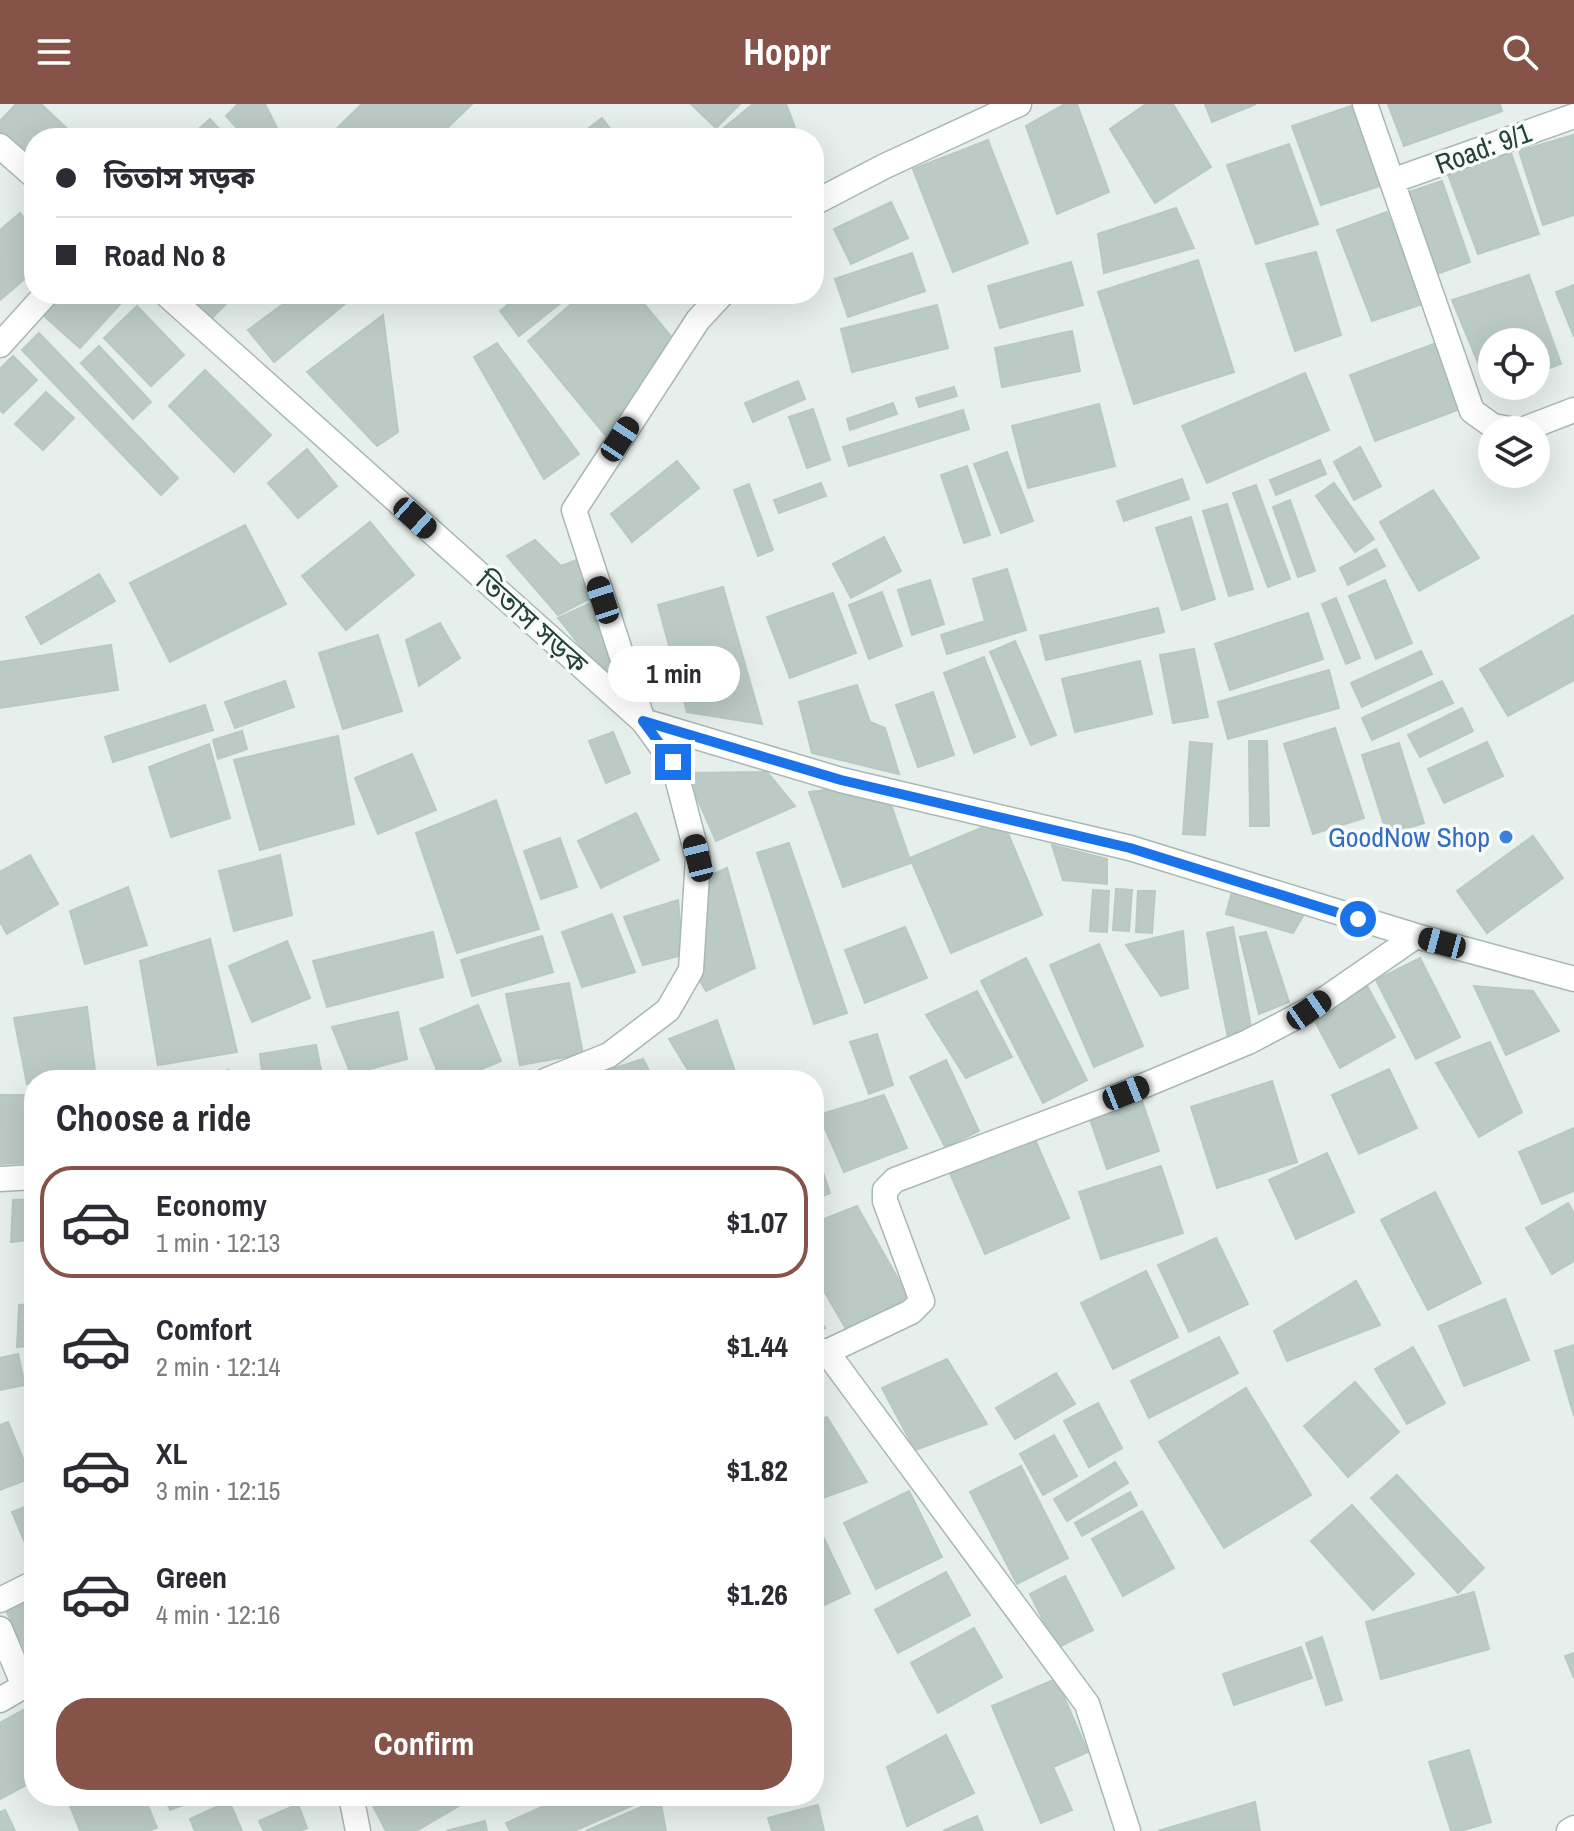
<!DOCTYPE html>
<meta charset="utf-8">
<style>
:root{--surface:#fff;--page:#f2f2f3;--text:#2b2b33;--muted:#7c7c81;--line:#e1e1e2;--accent:#855347}
body{margin:0;font-family:"Archivo Narrow","Noto Sans Bengali",sans-serif;background:var(--page);color:var(--text);height:100vh;display:flex;flex-direction:column;font-size:30px;white-space:nowrap}
*{box-sizing:border-box;margin:0}
p{font-size:26px;color:var(--muted)}
.icon{flex:none;width:44px;height:44px;fill:none;stroke:currentColor;stroke-width:2;stroke-linecap:round;stroke-linejoin:round}
.map{position:relative;flex:1;overflow:hidden}
.sheet{position:absolute;left:24px;top:966px;width:800px;height:736px;display:flex;flex-direction:column;background:var(--surface);border-radius:32px;box-shadow:0 8px 32px #0002}
.sheet>*{flex:none}
.hud{position:absolute;left:24px;top:24px;width:800px;height:176px;border-radius:32px;box-shadow:0 8px 32px #0002;display:grid;align-content:center;height:176px;padding:0 32px;background:var(--surface)}
.fabs{position:absolute;left:1478px;top:224px;display:grid;gap:16px}
.fabs a{display:grid;place-items:center;width:72px;height:72px;border-radius:50%;background:var(--surface);box-shadow:0 8px 32px #0002;font-size:40px}
.end{position:absolute;width:36px;height:36px;margin:-18px;border:10px solid #1a73e8;background:#fff;box-shadow:0 0 0 4px #fff}
.from{border-radius:50%}
.bubble{position:absolute;height:56px;border-radius:28px;background:var(--surface);box-shadow:0 8px 32px #0002;font-size:26px;font-weight:800;line-height:56px;text-align:center}
.car{position:absolute;width:24px;height:48px;margin:-24px -12px;border-radius:10px;box-shadow:0 0 6px 2px #0007;background:linear-gradient(#222 24%,#8ab4d8 0 40%,#222 0 76%,#8ab4d8 0 86%,#222 0)}
.hud b{display:flex;align-items:center;gap:28px;height:76px;font-size:30px}
.hud b+b{border-top:2px solid var(--line)}
.hud i{width:20px;height:20px;background:var(--text)}
ul{padding:0;list-style:none}
li{display:flex;align-items:center;gap:24px;height:112px;margin:0 16px 12px;padding:0 16px;border:4px solid transparent;border-radius:32px}
li div{flex:1}
li b{display:block;font-size:30px}
li em{font-style:normal;font-weight:800}
li.current{border-color:var(--accent)}
li>.icon{width:72px;height:72px;stroke-width:1.5}
h2{padding:0 32px;font-size:36px;line-height:96px}
.action{display:flex;gap:16px;margin-top:auto;padding:16px 32px}
.action a{flex:1;height:92px;border-radius:32px;background:var(--accent);color:#fff;font-size:32px;font-weight:800;line-height:92px;text-align:center}
header{display:flex;justify-content:space-between;align-items:center;height:104px;padding:0 32px;background:var(--accent);color:#fff;font-size:36px;font-weight:800}
.map>svg:first-child{display:block}
.building{fill:#bbcac4;stroke:#b8c9c2;stroke-width:2}
.lines{fill:none;stroke-linecap:round;stroke-linejoin:round}
.minor-casing{stroke:#a8b8b2;stroke-width:27}
.minor{stroke:#fff;stroke-width:24}
.route{stroke:#1a73e8;stroke-width:10}
.shop-dot{fill:#3f7fe0;stroke:#f7fbf9;stroke-width:3}
.labels{text-anchor:middle;stroke-width:7;stroke-linejoin:round;paint-order:stroke}
.street-label{font-size:28px;fill:#24423a;stroke:#f7fbf9}
.shop-label{font-size:28px;fill:#366cbe;stroke:#f7fbf9;text-anchor:end}
</style>
<header><svg class="icon" aria-label="menu" viewBox="0 0 24 24"><path d="M4 6h16M4 12h16M4 18h16"/></svg>Hoppr<svg class="icon" aria-label="search" viewBox="0 0 24 24"><circle cx="10" cy="10" r="6"/><path d="M15 15l6 6"/></svg></header>
<div class="map">
<svg width="1574" height="1727" viewBox="0 0 1574 1727">
<rect width="100%" height="100%" fill="#e6efeb"/>
<path class="building" d="M16,0H41L77,34H34V60L0,28V17Z
M238,0H265L282,34H246L226,12Z
M362,0H472L437,34H337L332,29Z
M691,0H740L716,24Z
M753,0H786L799,34H732L724,24Z
M1065,0H1077L1109,88L1057,110L1026,22Z
M1146,0H1173L1211,63L1155,99L1110,25Z
M1205,0H1256L1212,18Z
M1388,0H1500L1502,7L1404,42Z
M1354,1L1383,81L1321,101L1292,22Z
M602,14L617,34H576Z
M210,15L227,34H195L192,31Z
M1573,31L1574,111L1543,121L1519,47Z
M988,36L1028,139L953,168L913,65Z
M1289,40L1318,120L1256,140L1227,61Z
M1511,49L1539,130L1478,150L1448,70Z
M1442,77L1470,158L1437,170L1409,88Z
M891,98L908,134L851,160L834,125Z
M1176,104L1194,144L1104,169L1098,130Z
M1387,108L1423,200L1372,217L1337,126Z
M20,109L34,126V167L0,196V126Z
M1316,148L1341,231L1295,247L1266,160Z
M912,149L925,187L848,213L835,175Z
M1198,156L1234,268L1134,300L1098,188Z
M1071,158L1083,201L1000,224L988,182Z
M1529,171L1561,260L1536,269V238H1492V282H1498L1489,285L1452,196Z
M1574,181V233L1556,188Z
M63,190H111L121,199L80,244L44,212Z
M181,190H236L203,223Z
M297,190H357L274,258L248,226Z
M521,190H572L519,232L500,207Z
M583,190H636L674,236L606,332L528,237Z
M937,201L948,244L852,268L841,225Z
M137,202L184,251L151,282L104,234Z
M383,211L398,328L377,342L307,268Z
M1072,227L1080,267L1002,283L995,244Z
M39,229L178,374L161,391L22,246Z
M1447,235L1471,301L1375,337L1350,271Z
M497,239L579,350L544,375L474,253Z
M99,242L151,298L133,315L81,259Z
M13,252L37,276L3,309L0,306V265Z
M205,266L271,331L234,368L169,302Z
M1305,269L1329,326L1207,379L1182,322Z
M798,277L805,295L753,318L745,299Z
M954,283L957,292L919,303L916,294Z
M46,288L74,314L43,346L15,320Z
M893,299L897,310L850,326L847,315Z
M1099,300L1115,362L1028,384L1012,322Z
M813,305L830,356L807,364L789,313Z
M963,306L969,325L849,362L843,343Z
M1360,343L1381,382L1354,396L1334,358Z
M307,345L337,382L298,414L268,379Z
M1007,348L1033,417L1001,429L974,360Z
M1320,356L1326,370L1276,391L1270,376Z
M677,357L699,384L632,438L611,410Z
M967,362L990,431L964,439L941,371Z
M1182,375L1189,395L1124,417L1117,397Z
M821,379L826,392L779,409L774,396Z
M1334,379L1374,435L1355,448L1316,392Z
M749,380L773,446L758,452L734,386Z
M1256,381L1290,475L1268,483L1233,389Z
M1433,386L1479,454L1419,487L1380,418Z
M1290,396L1315,467L1298,473L1273,403Z
M1227,400L1253,485L1229,492L1203,407Z
M1191,413L1215,495L1182,506L1156,424Z
M370,418L414,471L346,526L302,472Z
M245,421L286,500L170,558L130,479Z
M884,433L901,467L851,494L833,460Z
M535,436L561,462L579,455L589,495L558,511L507,452Z
M1376,445L1385,462L1348,481L1340,464Z
M1007,465L1026,526L947,550L941,531L985,517L973,475Z
M99,470L115,497L41,540L26,513Z
M930,476L944,520L912,531L898,486Z
M1385,476L1412,539L1376,555L1349,492Z
M723,483L762,620L687,608L658,501Z
M882,488L902,542L869,555L849,501Z
M833,489L856,549L790,574L767,513Z
M1336,494L1360,554L1346,560L1322,500Z
M593,498L622,570L606,574L558,514Z
M1158,504L1164,528L1046,556L1040,532Z
M1308,509L1323,555L1230,586L1215,540Z
M1574,511V576L1508,612L1480,565Z
M440,519L460,554L419,582L406,536Z
M378,531L402,607L343,625L319,549Z
M1015,537L1056,631L1031,641L990,548Z
M111,541L118,586L0,604V558Z
M1194,545L1208,613L1173,619L1160,551Z
M1421,547L1432,570L1362,603L1351,579Z
M984,553L1015,633L974,649L944,569Z
M1140,557L1152,610L1075,628L1062,575Z
M1329,566L1339,604L1228,635L1218,598Z
M285,577L294,603L235,624L225,598Z
M1442,577L1453,599L1372,636L1362,614Z
M857,581L870,618L885,624L899,670L812,649L799,598Z
M933,588L954,651L918,663L896,601Z
M205,601L213,626L113,658L105,633Z
M1462,604L1473,627L1420,653L1408,631Z
M1335,624L1364,714L1313,730L1284,640Z
M242,627L247,645L218,655L213,636Z
M613,628L630,669L606,679L589,637Z
M338,632L354,720L260,746L234,656Z
M1249,637H1267L1269,722H1250Z
M1190,638L1212,640L1205,731L1183,730Z
M1487,638L1503,672L1444,699L1428,665Z
M1399,639L1424,719L1387,730L1362,651Z
M209,640L230,714L171,733L149,663Z
M412,650L436,706L378,730L355,674Z
M767,668L795,702L716,737L686,669Z
M856,682L887,689L911,759L843,783L809,688Z
M496,696L539,825L457,849L416,729Z
M636,709L659,756L601,784L578,737Z
M1002,715L1042,811L951,849L910,754Z
M1533,732L1563,774L1487,829L1457,787Z
M560,734L577,783L541,795L524,747Z
M789,739L847,909L814,920L757,749Z
M1052,741L1107,755V780L1063,776Z
M30,751L58,800L7,830L0,818V768Z
M280,751L292,811L234,827L219,767Z
M727,764L755,864L706,887L696,870L698,777Z
M128,783L147,841L85,860L70,807Z
M1116,785L1132,786L1129,827L1113,826Z
M1093,786L1109,787L1107,828L1090,827Z
M1138,787H1155L1152,829L1136,828Z
M1232,788L1306,807L1293,829L1226,810Z
M678,796L683,851L643,861L624,813Z
M612,810L635,868L582,883L562,828Z
M905,823L927,874L865,899L845,846Z
M1233,823L1252,929L1228,934L1207,829Z
M1183,827L1188,884L1161,892L1126,841Z
M433,828L443,873L327,903L313,857Z
M1266,828L1289,898L1259,910L1240,833Z
M542,832L553,868L472,892L461,856Z
M210,835L237,948L158,961L140,857Z
M287,837L310,894L252,918L229,862Z
M1099,840L1143,942L1094,963L1050,861Z
M1026,854L1087,976L1043,999L981,877Z
M1420,854L1460,933L1416,955L1376,876Z
M569,879L583,950L520,961L506,890Z
M1366,880L1395,933L1340,964L1311,910Z
M1474,882L1533,887L1559,927L1506,951Z
M977,887L1012,953L966,974L926,911Z
M478,901L501,957L456,976H441L420,925Z
M87,903L95,967L48,976H34V979L27,980L14,914Z
M398,908L407,955L351,970L332,923Z
M717,916L738,976H694L669,935Z
M877,930L893,981L869,990L850,938Z
M1490,938L1522,1008L1479,1033L1436,959Z
M316,941L323,976H263L260,950Z
M643,955L654,976H602L599,969Z
M946,956L979,1027L945,1043L910,973Z
M1389,965L1417,1024L1359,1050L1332,991Z
M228,966L232,976H204Z
M1272,977L1297,1058L1217,1084L1191,1003Z
M0,991H34V1058L0,1060Z
M884,991L907,1044L844,1068L819,1011Z
M1141,994L1159,1047L1107,1065L1089,1012Z
M1574,1024V1087L1542,1100L1519,1048Z
M1033,1031L1069,1114L985,1150L949,1067Z
M814,1042L830,1089L814,1096Z
M1327,1049L1354,1108L1296,1135L1269,1076Z
M1161,1062L1183,1129L1101,1155L1079,1088Z
M1435,1088L1481,1179L1428,1206L1381,1116Z
M34,1095V1135L11,1138L13,1096Z
M1568,1099L1574,1109V1157L1552,1170L1526,1124Z
M857,1102L911,1198L849,1230L814,1170V1119Z
M1216,1134L1248,1200L1189,1228L1158,1161Z
M1146,1167L1178,1233L1113,1265L1081,1199Z
M1356,1177L1380,1221L1287,1257L1274,1227Z
M1505,1195L1529,1256L1464,1282L1439,1222Z
M34,1200V1241L17,1243L19,1201Z
M814,1205L825,1224L814,1230Z
M1219,1233L1238,1269L1149,1314L1131,1277Z
M1574,1241V1312L1555,1247Z
M1413,1243L1445,1299L1407,1320L1375,1265Z
M18,1250L25,1281L0,1286V1254Z
M947,1255L987,1320L915,1346L882,1284Z
M1056,1269L1075,1300L1015,1335L996,1304Z
M1355,1278L1399,1328L1348,1373L1304,1322Z
M1246,1284L1311,1391L1224,1444L1159,1338Z
M1098,1299L1122,1344L1089,1363L1064,1317Z
M827,1313L867,1378L814,1397V1318Z
M8,1318L31,1374L0,1386V1321Z
M1054,1331L1077,1372L1043,1391L1020,1350Z
M1115,1358L1128,1379L1067,1417L1054,1395Z
M1021,1362L1068,1454L1017,1480L970,1388Z
M1397,1371L1484,1464L1458,1489L1371,1394Z
M909,1387L942,1453L876,1485L844,1419Z
M1130,1388L1137,1401L1082,1432L1075,1419Z
M34,1399V1460L12,1408Z
M1352,1401L1414,1470L1373,1506L1311,1437Z
M1142,1407L1174,1464L1123,1492L1092,1435Z
M818,1422L850,1489L814,1506V1424Z
M946,1468L970,1511L898,1549L875,1506Z
M1065,1472L1093,1526L1057,1544L1030,1490Z
M34,1482V1545L26,1548L2,1498Z
M1474,1488L1489,1545L1381,1575L1366,1518Z
M974,1524L1002,1573L938,1609L911,1559Z
M1322,1533L1342,1596L1326,1601L1306,1539Z
M1301,1543L1312,1574L1234,1601L1223,1570Z
M1574,1549V1574L1565,1552Z
M1056,1575L1088,1648L1053,1663L1072,1706L1041,1719L992,1602Z
M23,1606L34,1626V1677L0,1695V1619Z
M946,1631L974,1689L907,1722L887,1663Z
M1469,1646L1491,1718L1460,1727H1451L1429,1658Z
M72,1692H144L157,1724L148,1727H80L67,1694Z
M164,1692H207L170,1706Z
M376,1692H460L464,1699L416,1727H386L370,1696Z
M559,1692H654L574,1727H510L506,1719L560,1695Z
M660,1695L666,1727H586Z
M229,1697L242,1727H195L190,1715Z
M1255,1698L1260,1727H1158Z
M298,1700L307,1724L300,1727H264L259,1717Z
M818,1701L824,1727H772L768,1714Z
M5,1706L15,1727H0V1708Z
M977,1712L983,1727H943Z
M485,1717L487,1727H446Z"/>
<g class="lines">
<defs>
<path id="minor" d="M1365,0L1472,307L1493,322L1515,326
M0,42L34,72
M1392,77L1574,12
M814,99L885,62L1019,0
M166,190L643,617L841,676L1130,744L1416,832L1574,875
M0,241L46,190
M1522,326L1574,306
M547,976L609,951L668,906L691,866L698,754L673,658L643,617L574,406L698,216L722,190
M0,1075L34,1073
M826,1247L1087,1600L1128,1727
M814,1254L911,1208L922,1197L885,1097V1086L895,1076L1126,989L1248,938L1309,906L1416,832
M0,1496L34,1479
M0,1525L24,1582L0,1596
M351,1692L358,1727
M1569,1727L1574,1724"/>
</defs>
<use href="#minor" class="minor-casing"/>
<use href="#minor" class="minor"/>
</g>
<g class="lines">
<path class="route" d="M673,658L643,617L841,676L1130,744L1358,815"/>
</g>
<circle class="shop-dot" cx="1506" cy="733" r="8"/>
<g class="labels">
<g class="street-label">
<text transform="translate(1483 44) rotate(-20)" y="10">Road: 9/1</text>
<text transform="translate(532 518) rotate(42)" y="10">তিতাস সড়ক</text>
</g>
<g class="shop-label">
<text x="1490" y="743">GoodNow Shop</text>
</g>
</g>
</svg>
<div class="fabs">
<a><svg class="icon" aria-label="locate" viewBox="0 0 24 24"><circle cx="12" cy="12" r="6"/><path d="M12 2v4M12 18v4M2 12h4M18 12h4"/></svg></a>
<a><svg class="icon" aria-label="layers" viewBox="0 0 24 24"><path d="M12 4l9 5-9 5-9-5zM3 14l9 5 9-5"/></svg></a>
</div>
<i class="end from" style="left:1358px;top:815px"></i>
<i class="end" style="left:673px;top:658px"></i>
<div class="bubble" style="left:608px;top:542px;width:132px">1 min</div>
<i class="car" style="left:620px;top:335px;rotate:33deg"></i>
<i class="car" style="left:415px;top:414px;rotate:132deg"></i>
<i class="car" style="left:603px;top:496px;rotate:342deg"></i>
<i class="car" style="left:698px;top:754px;rotate:346deg"></i>
<i class="car" style="left:1442px;top:839px;rotate:285deg"></i>
<i class="car" style="left:1309px;top:906px;rotate:55deg"></i>
<i class="car" style="left:1126px;top:989px;rotate:68deg"></i>
<div class="hud">
<b><i class="from"></i>তিতাস সড়ক</b>
<b><i></i>Road No 8</b>
</div>
<section class="sheet">
<h2>Choose a ride</h2>
<ul>
<li class="current"><svg class="icon" aria-label="car" viewBox="0 0 24 24"><path d="M5 17H2v-5l4-1 3-4h7l3 4 3 1v5h-3M9 17h6M6 11h13"/><circle cx="7" cy="17" r="2"/><circle cx="17" cy="17" r="2"/></svg><div><b>Economy</b><p>1 min · 12:13</p></div><em>$1.07</em></li>
<li><svg class="icon" aria-label="car" viewBox="0 0 24 24"><path d="M5 17H2v-5l4-1 3-4h7l3 4 3 1v5h-3M9 17h6M6 11h13"/><circle cx="7" cy="17" r="2"/><circle cx="17" cy="17" r="2"/></svg><div><b>Comfort</b><p>2 min · 12:14</p></div><em>$1.44</em></li>
<li><svg class="icon" aria-label="car" viewBox="0 0 24 24"><path d="M5 17H2v-5l4-1 3-4h7l3 4 3 1v5h-3M9 17h6M6 11h13"/><circle cx="7" cy="17" r="2"/><circle cx="17" cy="17" r="2"/></svg><div><b>XL</b><p>3 min · 12:15</p></div><em>$1.82</em></li>
<li><svg class="icon" aria-label="car" viewBox="0 0 24 24"><path d="M5 17H2v-5l4-1 3-4h7l3 4 3 1v5h-3M9 17h6M6 11h13"/><circle cx="7" cy="17" r="2"/><circle cx="17" cy="17" r="2"/></svg><div><b>Green</b><p>4 min · 12:16</p></div><em>$1.26</em></li>
</ul>
<div class="action"><a>Confirm</a></div>
</section>
</div>
